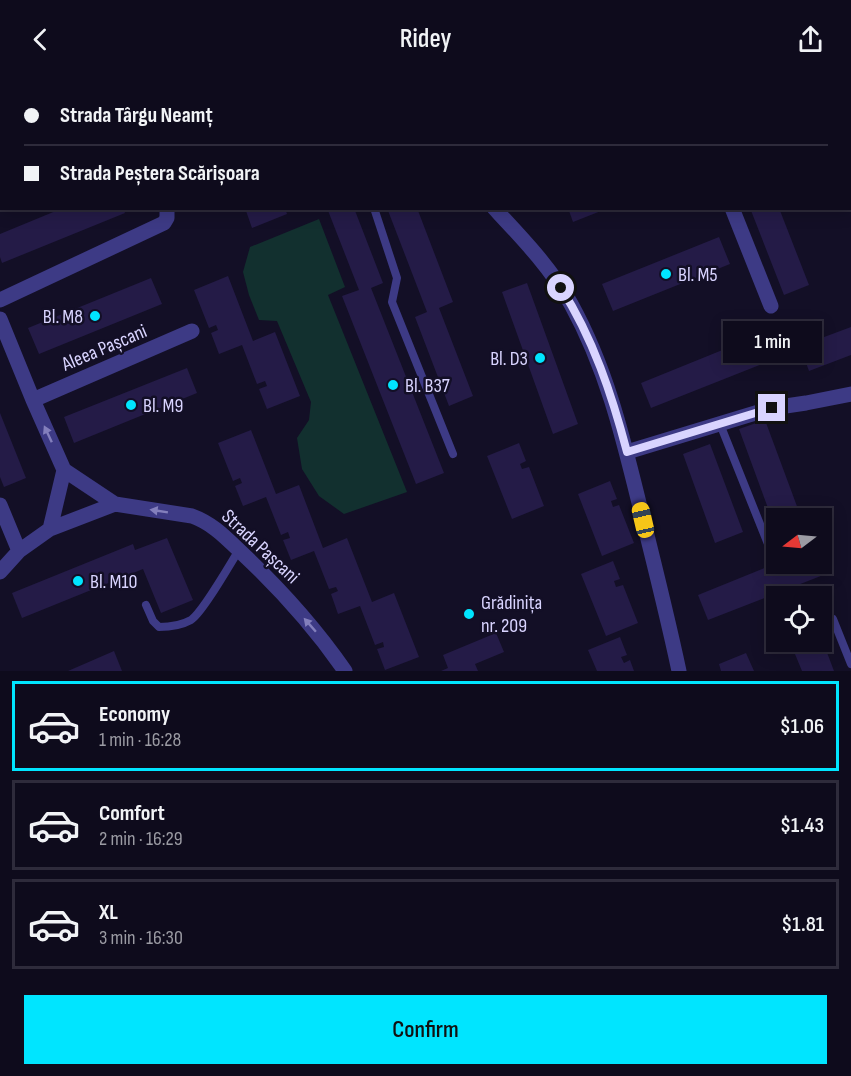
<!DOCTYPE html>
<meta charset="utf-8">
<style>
:root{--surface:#0e0b1c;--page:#1c1929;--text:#f1f3f6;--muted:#9b9ba3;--line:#2e2b3b;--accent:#00e5ff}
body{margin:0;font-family:"Sofia Sans Condensed",sans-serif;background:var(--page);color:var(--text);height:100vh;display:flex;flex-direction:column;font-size:22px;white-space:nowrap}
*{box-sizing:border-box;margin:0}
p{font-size:20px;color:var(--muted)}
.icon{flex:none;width:33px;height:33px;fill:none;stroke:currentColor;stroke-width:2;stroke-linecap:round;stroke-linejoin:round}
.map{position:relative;height:593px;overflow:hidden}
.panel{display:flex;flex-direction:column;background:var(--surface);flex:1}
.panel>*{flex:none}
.top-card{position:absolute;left:0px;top:0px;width:852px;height:132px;box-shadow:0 3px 15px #0003,0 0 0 2px var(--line);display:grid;align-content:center;height:132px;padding:0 24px;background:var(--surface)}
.needle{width:39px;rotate:254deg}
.tools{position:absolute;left:766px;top:430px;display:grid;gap:12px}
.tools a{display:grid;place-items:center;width:66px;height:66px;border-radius:0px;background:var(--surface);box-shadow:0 3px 15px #0003,0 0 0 2px var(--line);font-size:30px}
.end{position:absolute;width:27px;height:27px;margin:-14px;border:8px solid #d9d4ff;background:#111;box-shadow:0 0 0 3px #111}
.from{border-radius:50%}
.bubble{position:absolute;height:42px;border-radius:0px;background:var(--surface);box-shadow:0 3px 15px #0003,0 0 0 2px var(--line);font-size:20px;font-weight:600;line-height:42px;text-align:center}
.car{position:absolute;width:18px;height:36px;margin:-18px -9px;border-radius:8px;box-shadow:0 0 4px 2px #0007;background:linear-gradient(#f5c518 24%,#345 0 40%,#f5c518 0 76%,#345 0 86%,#f5c518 0)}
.top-card b{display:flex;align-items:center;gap:21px;height:57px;font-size:22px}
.top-card b+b{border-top:2px solid var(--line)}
.top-card i{width:15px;height:15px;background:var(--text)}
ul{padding:10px 0 0;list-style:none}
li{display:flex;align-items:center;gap:18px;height:90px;margin:0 12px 9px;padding:0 12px;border:3px solid var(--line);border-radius:0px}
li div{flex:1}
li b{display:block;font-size:22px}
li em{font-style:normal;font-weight:600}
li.on{border-color:var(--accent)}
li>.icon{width:54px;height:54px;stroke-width:1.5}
.cta{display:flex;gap:12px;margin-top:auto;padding:12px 24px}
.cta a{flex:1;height:69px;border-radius:0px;background:var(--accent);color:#111;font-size:24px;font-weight:600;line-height:69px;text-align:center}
header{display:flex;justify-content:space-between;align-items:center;height:78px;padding:0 24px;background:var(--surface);font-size:27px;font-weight:600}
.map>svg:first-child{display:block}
.green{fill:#12302f}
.building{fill:#241b47}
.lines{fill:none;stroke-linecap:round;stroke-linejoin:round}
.service{stroke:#3d3a85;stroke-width:8}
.minor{stroke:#3d3a85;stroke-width:15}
.tertiary{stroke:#3d3a85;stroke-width:15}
.oneway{fill:#837fbc}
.route{stroke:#d9d4ff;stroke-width:8}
.poi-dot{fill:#00e5ff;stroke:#130f26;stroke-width:2}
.labels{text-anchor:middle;stroke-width:5;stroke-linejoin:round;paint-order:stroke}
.poi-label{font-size:20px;fill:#d9d4ff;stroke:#130f26;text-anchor:start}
.street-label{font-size:20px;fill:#d9d4ff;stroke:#130f26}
</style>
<header><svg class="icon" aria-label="back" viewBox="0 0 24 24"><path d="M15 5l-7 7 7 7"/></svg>Ridey<svg class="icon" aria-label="share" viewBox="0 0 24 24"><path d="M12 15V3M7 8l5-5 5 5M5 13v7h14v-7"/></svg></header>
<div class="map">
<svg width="851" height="593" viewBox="0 0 851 593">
<rect width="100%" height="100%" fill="#130f26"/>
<path class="green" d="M319,141L345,209L328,217L407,414L344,436L319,418L302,391L297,360L309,342L311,324L277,243L259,242L249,217L243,194L250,169Z"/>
<path class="building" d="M63,130H123L125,135L2,185L0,179V156Z
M245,130H285L287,136L252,150Z
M327,130H354L383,205L371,210L444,395L416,406L342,218L359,212Z
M387,130H417L453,224L439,230L473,318L449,328L415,239L427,234Z
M568,130H606V131L573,144Z
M750,130H779L809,207L784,217Z
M719,159L730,186L613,233L602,206Z
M228,198L253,263L275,254L300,318L267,331L259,311L267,308L265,303L257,306L242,267L219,276L211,255L218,252L216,247L209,250L194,212Z
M151,200L162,226L39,276L28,250Z
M527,205L578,346L553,356L502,214Z
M851,249V277L809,293L800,268Z
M757,258L767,284L651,330L641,305Z
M187,290L197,315L74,365L64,339Z
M0,335L26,400L4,409L0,399Z
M765,342L798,431L772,441L739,351Z
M251,352L276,416L299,407L323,470L347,460L372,524L394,515L419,579L385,592L377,571L384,569L383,564L375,567L360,528L338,536L331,516L338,513L336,509L329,511L314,473L291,482L283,462L290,460L288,454L281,457L266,419L243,428L235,408L242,405L240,400L233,403L218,365Z
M519,365L526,383L520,386L522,391L529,389L544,428L512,441L487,378Z
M710,366L743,454L715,465L683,376Z
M610,403L617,421L611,423L613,429L619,427L634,465L602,478L578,416Z
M167,460L193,522L161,535L143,491L22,540L12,515L133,466L135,472Z
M822,473L831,494L708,542L698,517L777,485L822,486Z
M613,483L620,501L614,503L616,509L623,507L638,545L606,558L581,496Z
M496,555L504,574L475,586L478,593H441L448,590L443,577Z
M620,559L627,577L621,579L624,585L630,582L634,593H597L588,572Z
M790,564H823L834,593H802Z
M114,573L122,593H68Z
M746,575L754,593H721L719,586Z"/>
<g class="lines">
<path class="service" d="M374,130L397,200L392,224L453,376
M720,346L768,466
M146,527L153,543L159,549C169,549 182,547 191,542C203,534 230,486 239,472
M833,541L851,586"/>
<path class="minor" d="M343,2L345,0
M732,130L771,228
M0,222L164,145L167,140V130
M0,241L33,322L64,392L115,426
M33,322L192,253
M627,374L772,330L806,325L851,316
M0,427L19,473
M50,451L64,392
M0,494L19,473L50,451L115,426L192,438C214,446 227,461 244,477C281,512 316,551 345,593"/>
<path class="tertiary" d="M313,0L316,2
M494,130C522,160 551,190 571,226C608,293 624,364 642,437C655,489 668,541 679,593"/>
</g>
<defs><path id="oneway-solid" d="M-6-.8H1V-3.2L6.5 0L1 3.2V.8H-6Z" transform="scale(1.5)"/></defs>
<g class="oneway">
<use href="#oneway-solid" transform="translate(48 356) rotate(-115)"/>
<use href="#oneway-solid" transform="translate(159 433) rotate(-171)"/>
<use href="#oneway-solid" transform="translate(310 547) rotate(-131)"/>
</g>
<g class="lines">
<path class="route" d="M561,210C593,260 612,317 627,374L772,330"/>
</g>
<g class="poi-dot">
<circle cx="666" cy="196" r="6"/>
<circle cx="95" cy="238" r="6"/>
<circle cx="540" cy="280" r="6"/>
<circle cx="393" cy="307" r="6"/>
<circle cx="131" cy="327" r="6"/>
<circle cx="78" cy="503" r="6"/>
<circle cx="469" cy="536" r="6"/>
</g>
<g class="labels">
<g class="poi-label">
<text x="678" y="203">Bl. M5</text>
<text x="83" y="245" text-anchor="end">Bl. M8</text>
<text x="528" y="287" text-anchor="end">Bl. D3</text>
<text x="405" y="314">Bl. B37</text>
<text x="143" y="334">Bl. M9</text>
<text x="90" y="510">Bl. M10</text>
<text x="481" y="531">Grădinița<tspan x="481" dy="23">nr. 209</tspan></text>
</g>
<g class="street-label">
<text transform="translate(104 269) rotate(-23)" y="7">Aleea Pașcani</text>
<text transform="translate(261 468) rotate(43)" y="7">Strada Pașcani</text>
</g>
</g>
</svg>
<div class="tools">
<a><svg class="needle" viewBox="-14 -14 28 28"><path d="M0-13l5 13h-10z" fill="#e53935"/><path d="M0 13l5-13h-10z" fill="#9b9ba3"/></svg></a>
<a><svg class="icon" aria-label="locate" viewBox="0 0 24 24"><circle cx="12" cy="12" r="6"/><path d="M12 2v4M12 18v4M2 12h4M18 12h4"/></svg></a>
</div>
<i class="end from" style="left:561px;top:210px"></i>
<i class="end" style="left:772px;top:330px"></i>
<div class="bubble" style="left:723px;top:243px;width:99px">1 min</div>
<i class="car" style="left:643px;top:442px;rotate:347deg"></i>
<div class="top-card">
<b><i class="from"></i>Strada Târgu Neamț</b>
<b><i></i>Strada Peștera Scărișoara</b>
</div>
</div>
<section class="panel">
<ul>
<li class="on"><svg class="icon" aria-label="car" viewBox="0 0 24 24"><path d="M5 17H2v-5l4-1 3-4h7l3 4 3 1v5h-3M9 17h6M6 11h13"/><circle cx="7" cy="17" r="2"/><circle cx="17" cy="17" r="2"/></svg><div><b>Economy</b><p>1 min · 16:28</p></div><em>$1.06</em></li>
<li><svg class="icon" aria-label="car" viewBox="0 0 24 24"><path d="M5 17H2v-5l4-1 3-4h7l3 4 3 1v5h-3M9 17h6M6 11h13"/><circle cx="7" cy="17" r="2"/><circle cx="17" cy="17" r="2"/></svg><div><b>Comfort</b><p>2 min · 16:29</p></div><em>$1.43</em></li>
<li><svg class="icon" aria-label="car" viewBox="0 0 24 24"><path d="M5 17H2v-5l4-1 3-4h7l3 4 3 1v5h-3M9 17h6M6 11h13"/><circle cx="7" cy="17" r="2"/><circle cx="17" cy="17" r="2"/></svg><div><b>XL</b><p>3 min · 16:30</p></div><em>$1.81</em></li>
</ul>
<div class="cta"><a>Confirm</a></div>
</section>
